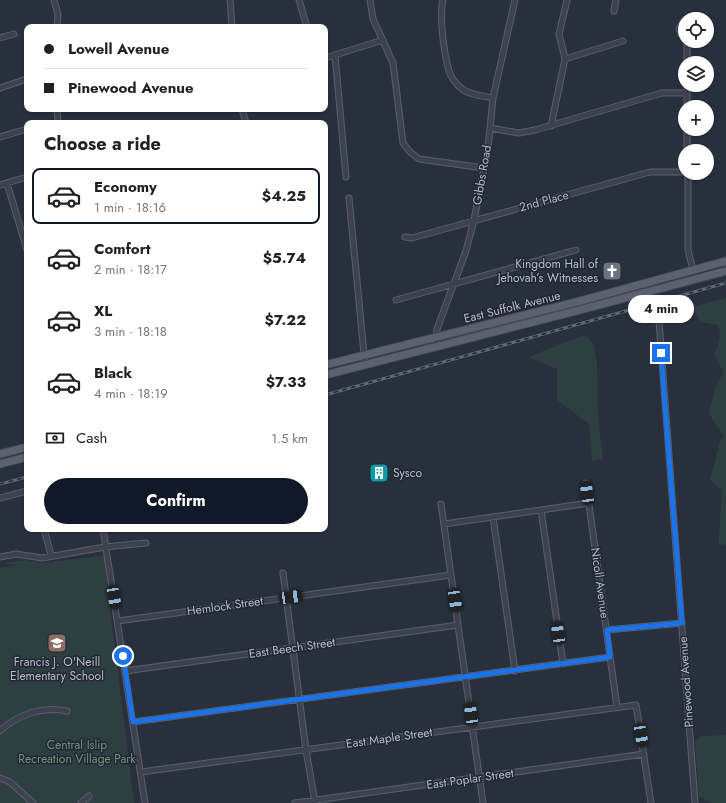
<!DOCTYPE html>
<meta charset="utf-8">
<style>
:root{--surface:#fff;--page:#f6f6f6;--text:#202124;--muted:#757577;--line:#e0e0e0;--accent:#111827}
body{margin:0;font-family:Jost,sans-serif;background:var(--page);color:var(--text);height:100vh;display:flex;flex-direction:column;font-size:15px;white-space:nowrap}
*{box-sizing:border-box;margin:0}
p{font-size:13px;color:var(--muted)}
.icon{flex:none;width:22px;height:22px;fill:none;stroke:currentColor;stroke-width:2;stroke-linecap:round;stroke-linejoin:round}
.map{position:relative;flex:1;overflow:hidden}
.sheet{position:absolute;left:24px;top:120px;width:304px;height:412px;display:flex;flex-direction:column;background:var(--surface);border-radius:8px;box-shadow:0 1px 3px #0004}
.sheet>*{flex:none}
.guide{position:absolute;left:24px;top:24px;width:304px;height:88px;border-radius:8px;box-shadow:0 1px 3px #0004;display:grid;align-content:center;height:88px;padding:0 20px;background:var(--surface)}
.controls{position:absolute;left:678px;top:12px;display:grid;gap:8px}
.controls a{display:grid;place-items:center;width:36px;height:36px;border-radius:50%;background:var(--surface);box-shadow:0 1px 3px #0004;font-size:20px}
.end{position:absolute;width:18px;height:18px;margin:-9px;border:5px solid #1a73e8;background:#fff;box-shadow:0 0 0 2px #fff}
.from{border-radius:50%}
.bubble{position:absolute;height:28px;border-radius:14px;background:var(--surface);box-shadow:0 1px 3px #0004;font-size:13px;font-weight:700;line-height:28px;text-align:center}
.car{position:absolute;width:12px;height:24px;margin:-12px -6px;border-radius:5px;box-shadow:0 0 3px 1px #0007;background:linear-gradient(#222 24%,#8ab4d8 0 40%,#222 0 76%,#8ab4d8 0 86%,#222 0)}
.guide b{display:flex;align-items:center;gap:14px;height:38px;font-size:15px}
.guide b+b{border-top:1px solid var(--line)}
.guide i{width:10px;height:10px;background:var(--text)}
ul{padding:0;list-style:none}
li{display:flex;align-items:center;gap:12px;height:56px;margin:0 8px 6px;padding:0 12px;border:2px solid transparent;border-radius:8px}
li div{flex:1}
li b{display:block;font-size:15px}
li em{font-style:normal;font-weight:700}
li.current{border-color:var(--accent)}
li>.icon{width:36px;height:36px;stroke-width:1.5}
h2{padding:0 20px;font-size:18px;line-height:48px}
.pay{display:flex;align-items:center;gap:10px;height:44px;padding:0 20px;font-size:15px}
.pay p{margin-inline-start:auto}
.primary-button{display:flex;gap:8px;margin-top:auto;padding:8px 20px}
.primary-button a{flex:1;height:46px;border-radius:24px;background:var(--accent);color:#fff;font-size:16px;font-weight:700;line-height:46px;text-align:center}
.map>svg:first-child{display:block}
.green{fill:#2e3f42}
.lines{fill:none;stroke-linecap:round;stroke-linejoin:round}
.minor-casing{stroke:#5a606b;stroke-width:7}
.major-casing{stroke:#464b57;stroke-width:9}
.minor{stroke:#3d424e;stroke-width:5}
.major{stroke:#5b616d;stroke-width:7}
.rail-casing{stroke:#616876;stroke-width:3}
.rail{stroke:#212733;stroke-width:1.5;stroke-dasharray:4.5;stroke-linecap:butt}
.route{stroke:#1a73e8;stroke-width:5}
.labels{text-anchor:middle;stroke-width:3;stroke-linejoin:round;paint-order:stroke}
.street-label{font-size:12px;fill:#b9bec8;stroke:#212733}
.poi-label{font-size:12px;fill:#b9bec8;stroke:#212733;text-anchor:end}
.park-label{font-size:12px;fill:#73967e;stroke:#212733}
</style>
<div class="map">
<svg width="726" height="803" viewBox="0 0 726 803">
<rect width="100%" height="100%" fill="#29303d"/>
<path class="green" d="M726,298V546L719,544C719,525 722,507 721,490L710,480L720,442L724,436L709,414L715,388L722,377L723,372L714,354C719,344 722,336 718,325L701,322L692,307Z
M581,336L587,337L594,345L597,364L598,419L603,459L592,461L589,424L557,400V369L528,357Z
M107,555L108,591L134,803H0V568L17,565L0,563L26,560L41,563Z
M726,735V803H712L699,796L695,741L701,736Z"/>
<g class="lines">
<defs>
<path id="minor" d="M54,0L58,14L57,27
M230,0L232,27
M299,0L307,27
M370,0L373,19L393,63L403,143L409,151L419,159L484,168
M443,0C439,17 444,54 449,71C451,77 456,84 461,88C469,95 483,96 493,98
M614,11L616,0
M685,22L682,23L679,29L681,34L685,36
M0,38L14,34
M687,41V63
M335,55L346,177
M325,58L383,40
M565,59L623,41
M687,85V107
M0,88L27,79
M57,109L58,123
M242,109L246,123
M551,126L565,59L559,34L567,0
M490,128L519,133L535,130L662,93H687
M687,129V151
M0,137L27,129
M688,173V250L693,270
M7,183L27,250
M0,185L27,177
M349,198L365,364
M405,237L412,238L650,172H685
M396,300L576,250
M659,321L695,803
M436,346L437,329L466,251L474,220L488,148L493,98L515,0
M586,483L617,707
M0,498L27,491
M441,504L483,803
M541,510L563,664
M493,517L515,671
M444,524L589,503
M44,529L51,555
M103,529L145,803
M0,557L16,554L42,558L105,547L146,543
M283,573L306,750L315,802
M118,621L451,575
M607,630L682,623
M125,671L458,625
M133,722L610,657
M0,731C18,714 43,706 67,711
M141,772L636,705L651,803
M0,778L10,782L33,803
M81,803L89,796
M295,803L644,754"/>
<path id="major" d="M325,365L580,301L726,261
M325,375L580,310L726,271
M0,454L27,447
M0,464L27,457"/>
</defs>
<use href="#minor" class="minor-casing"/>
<use href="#major" class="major-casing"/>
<use href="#minor" class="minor"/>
<use href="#major" class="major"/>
<defs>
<path id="rail" d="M325,395L726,283
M0,484L27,477"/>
</defs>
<use href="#rail" class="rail-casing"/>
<use href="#rail" class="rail"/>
</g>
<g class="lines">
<path class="route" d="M123,656L133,722L610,657L607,630L682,623L661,353"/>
</g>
<defs>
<symbol id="church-square" viewBox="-11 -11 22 22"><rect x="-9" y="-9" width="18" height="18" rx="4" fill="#6b7280" stroke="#212733"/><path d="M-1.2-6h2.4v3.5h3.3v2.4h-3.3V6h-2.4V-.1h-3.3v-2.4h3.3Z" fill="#fff"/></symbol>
<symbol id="building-square" viewBox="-11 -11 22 22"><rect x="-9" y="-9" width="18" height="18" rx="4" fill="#0f9aa8" stroke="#212733"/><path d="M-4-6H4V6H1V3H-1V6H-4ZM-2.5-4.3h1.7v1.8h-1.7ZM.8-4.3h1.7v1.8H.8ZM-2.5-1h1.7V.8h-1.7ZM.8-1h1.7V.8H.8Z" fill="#fff"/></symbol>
<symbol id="school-square" viewBox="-11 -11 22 22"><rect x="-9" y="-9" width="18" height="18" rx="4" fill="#8d6e63" stroke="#212733"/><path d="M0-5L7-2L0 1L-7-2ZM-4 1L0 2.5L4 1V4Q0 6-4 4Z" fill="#fff"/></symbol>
</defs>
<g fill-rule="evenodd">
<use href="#church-square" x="601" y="260" width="22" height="22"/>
<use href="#building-square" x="368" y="462" width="22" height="22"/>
<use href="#school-square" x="46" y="632" width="22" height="22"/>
</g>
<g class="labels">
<g class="street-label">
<text transform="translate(482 175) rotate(-80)" y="4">Gibbs Road</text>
<text transform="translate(544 201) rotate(-15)" y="4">2nd Place</text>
<text transform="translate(512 307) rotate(-14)" y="4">East Suffolk Avenue</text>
<text transform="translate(600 583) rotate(82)" y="4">Nicoll Avenue</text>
<text transform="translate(225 606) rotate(-8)" y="4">Hemlock Street</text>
<text transform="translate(292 648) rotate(-8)" y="4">East Beech Street</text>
<text transform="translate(686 682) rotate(-94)" y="4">Pinewood Avenue</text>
<text transform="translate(389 738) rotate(-8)" y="4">East Maple Street</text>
<text transform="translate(470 779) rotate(-8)" y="4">East Poplar Street</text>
</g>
<g class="poi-label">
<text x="598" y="268">Kingdom Hall of<tspan x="598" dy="14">Jehovah’s Witnesses</tspan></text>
<text x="393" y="477" text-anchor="start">Sysco</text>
<text x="57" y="666" text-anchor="middle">Francis J. O'Neill<tspan x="57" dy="14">Elementary School</tspan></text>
</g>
<g class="park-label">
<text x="77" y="749">Central Islip<tspan x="77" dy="14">Recreation Village Park</tspan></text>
</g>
</g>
</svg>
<div class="controls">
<a><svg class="icon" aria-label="locate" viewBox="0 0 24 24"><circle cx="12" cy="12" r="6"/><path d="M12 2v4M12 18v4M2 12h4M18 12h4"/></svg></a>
<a><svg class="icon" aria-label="layers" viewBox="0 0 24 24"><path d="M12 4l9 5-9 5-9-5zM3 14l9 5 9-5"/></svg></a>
<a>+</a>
<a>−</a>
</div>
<i class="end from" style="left:123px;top:656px"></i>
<i class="end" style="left:661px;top:353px"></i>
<div class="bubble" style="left:628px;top:295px;width:66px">4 min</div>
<i class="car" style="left:587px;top:493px;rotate:352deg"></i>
<i class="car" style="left:114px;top:597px;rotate:170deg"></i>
<i class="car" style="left:291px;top:597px;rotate:82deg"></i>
<i class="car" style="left:455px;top:600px;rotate:172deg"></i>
<i class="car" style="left:558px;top:633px;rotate:352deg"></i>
<i class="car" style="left:471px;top:714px;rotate:352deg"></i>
<i class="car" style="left:641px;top:735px;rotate:170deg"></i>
<div class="guide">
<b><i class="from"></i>Lowell Avenue</b>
<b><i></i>Pinewood Avenue</b>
</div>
<section class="sheet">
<h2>Choose a ride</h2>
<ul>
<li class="current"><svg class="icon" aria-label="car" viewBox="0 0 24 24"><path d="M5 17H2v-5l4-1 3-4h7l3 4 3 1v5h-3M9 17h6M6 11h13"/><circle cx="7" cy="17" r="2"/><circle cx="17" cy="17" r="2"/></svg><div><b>Economy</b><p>1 min · 18:16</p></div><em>$4.25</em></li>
<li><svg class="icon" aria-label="car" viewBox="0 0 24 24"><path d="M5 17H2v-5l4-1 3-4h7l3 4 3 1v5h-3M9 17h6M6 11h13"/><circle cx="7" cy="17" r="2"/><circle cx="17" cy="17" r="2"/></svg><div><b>Comfort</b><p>2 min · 18:17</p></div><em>$5.74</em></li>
<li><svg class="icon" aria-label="car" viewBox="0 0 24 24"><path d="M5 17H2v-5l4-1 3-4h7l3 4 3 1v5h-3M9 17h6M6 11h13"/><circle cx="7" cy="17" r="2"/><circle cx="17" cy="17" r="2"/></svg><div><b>XL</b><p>3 min · 18:18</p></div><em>$7.22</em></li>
<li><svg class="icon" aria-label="car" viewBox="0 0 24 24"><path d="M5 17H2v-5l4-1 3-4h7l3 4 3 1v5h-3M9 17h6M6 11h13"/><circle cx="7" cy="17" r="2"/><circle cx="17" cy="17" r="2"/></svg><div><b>Black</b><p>4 min · 18:19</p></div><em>$7.33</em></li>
</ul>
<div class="pay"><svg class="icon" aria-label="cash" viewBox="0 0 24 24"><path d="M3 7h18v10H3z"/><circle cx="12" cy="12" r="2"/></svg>Cash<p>1.5 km</p></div>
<div class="primary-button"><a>Confirm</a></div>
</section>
</div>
